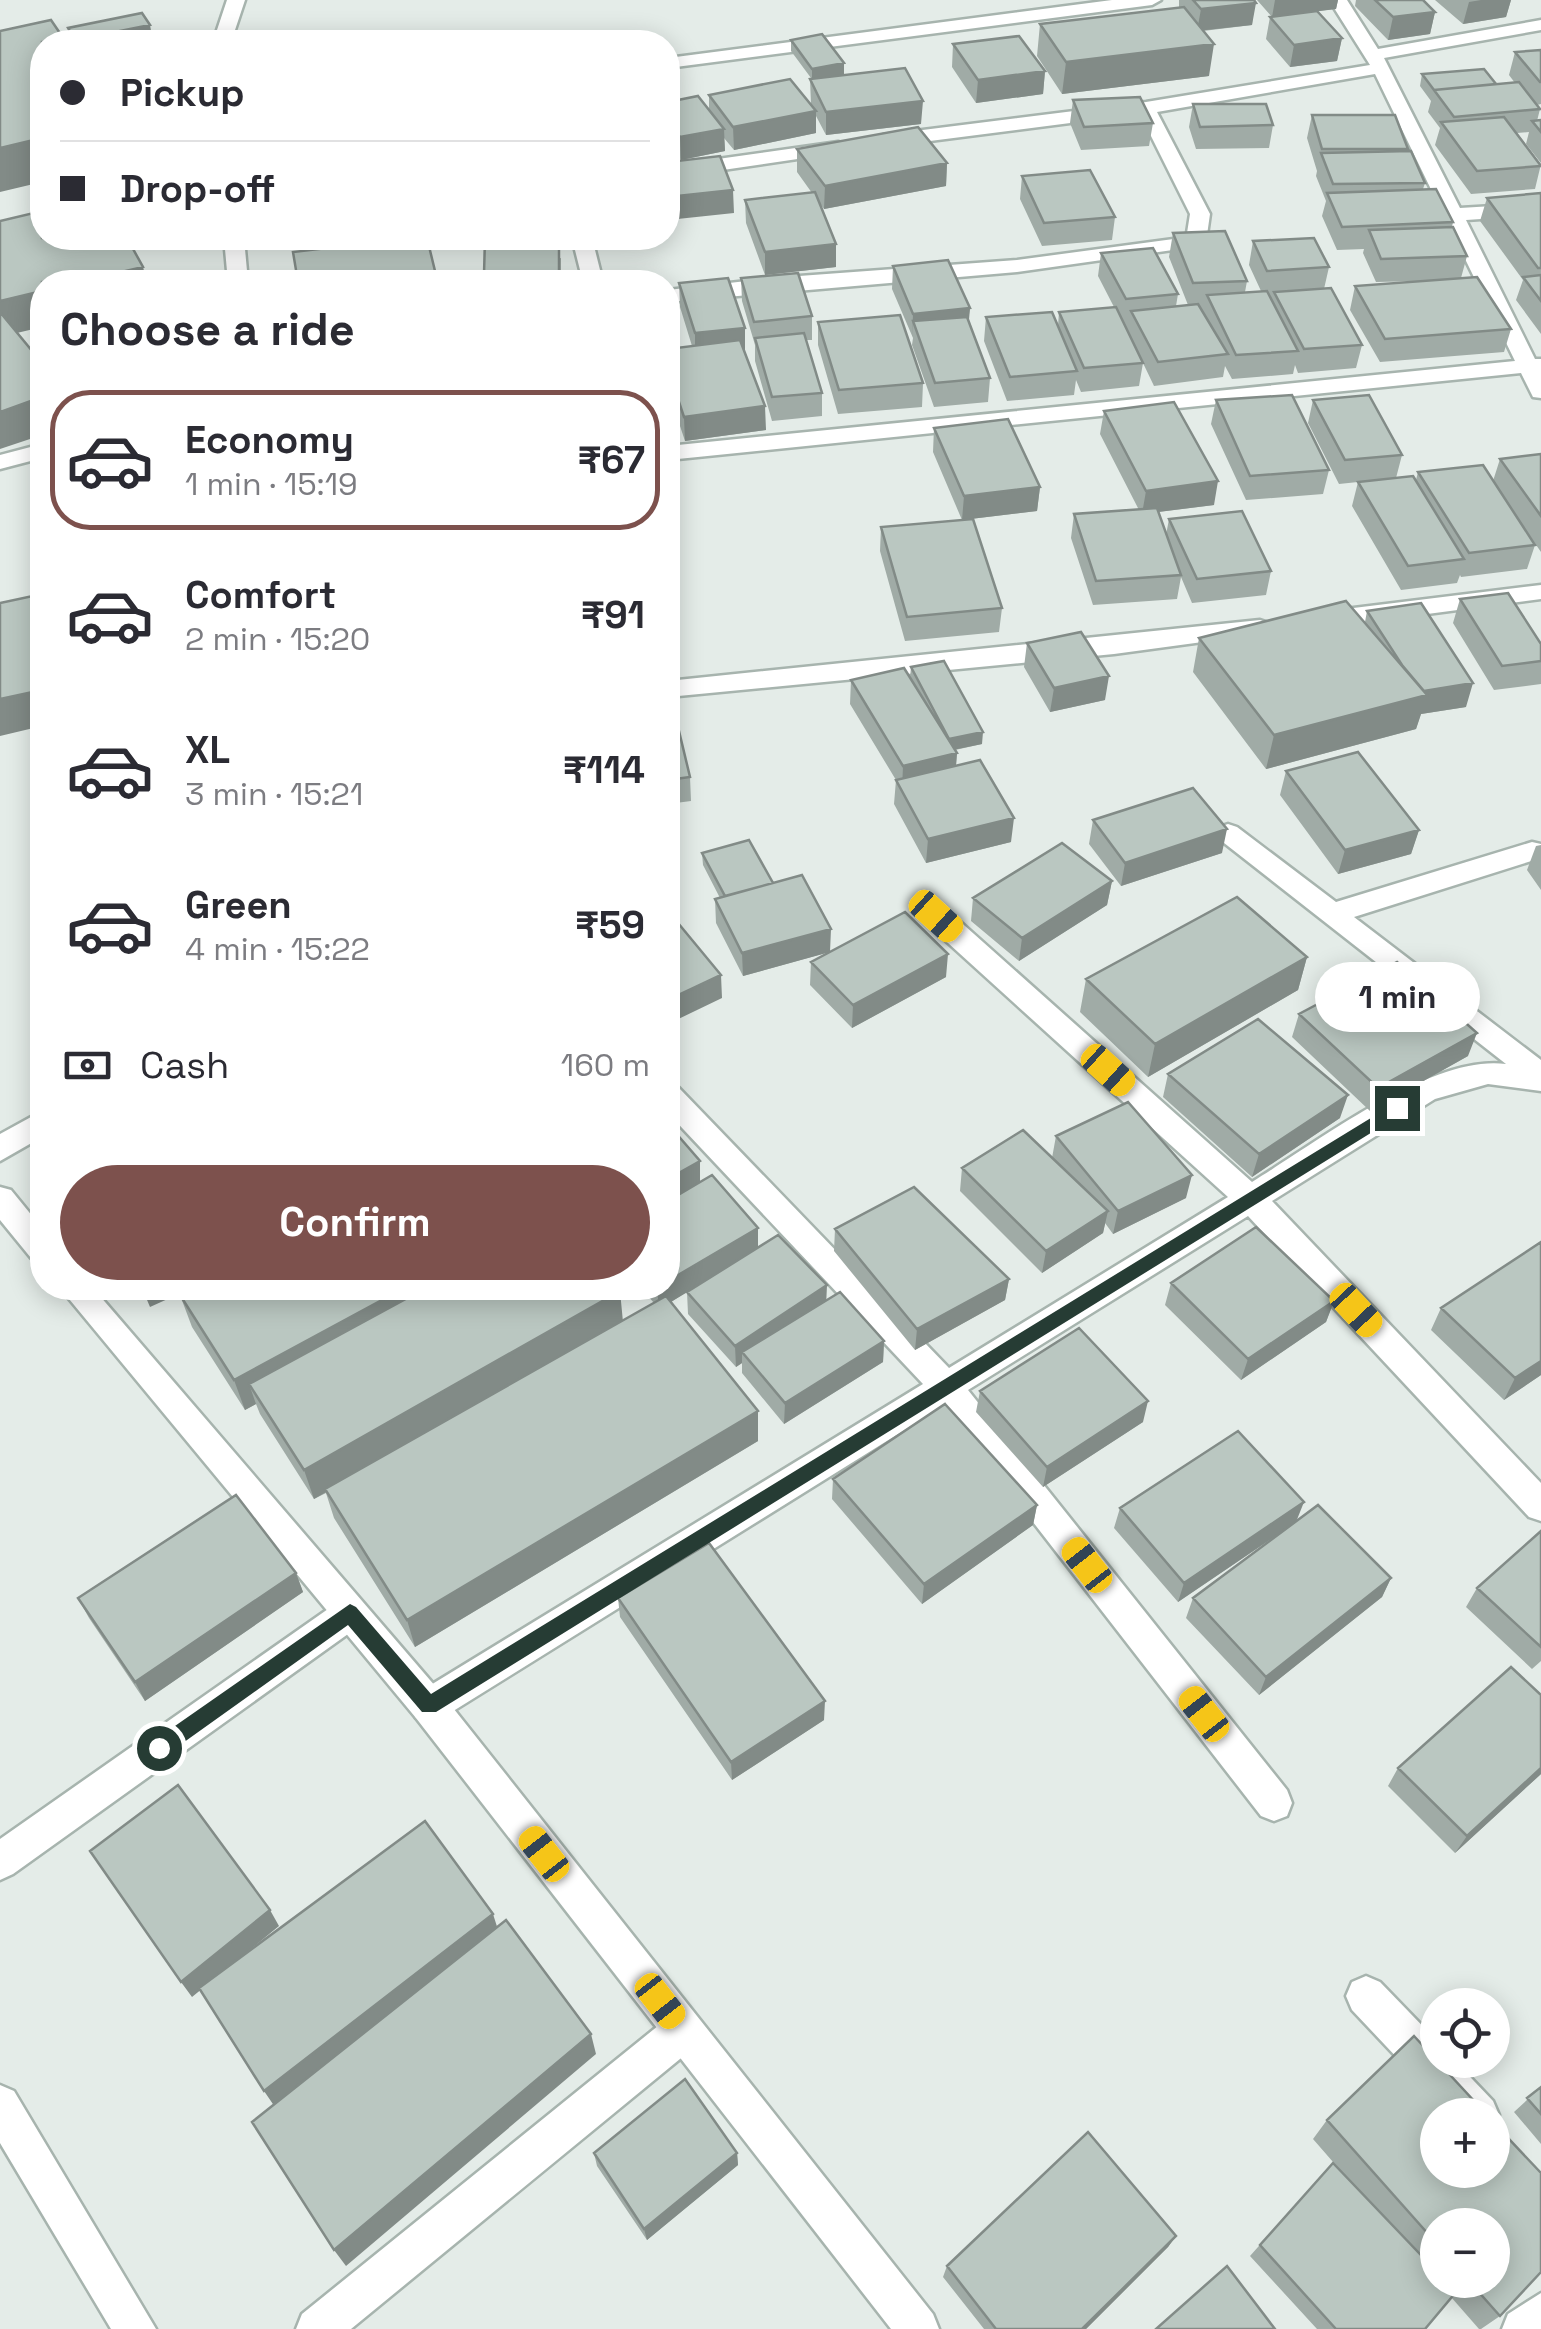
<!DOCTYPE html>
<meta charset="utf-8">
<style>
:root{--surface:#fff;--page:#f7f7f7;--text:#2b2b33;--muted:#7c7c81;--line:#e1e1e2;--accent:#7d514d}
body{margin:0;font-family:"Space Grotesk",sans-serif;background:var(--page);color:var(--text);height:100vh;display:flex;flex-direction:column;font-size:38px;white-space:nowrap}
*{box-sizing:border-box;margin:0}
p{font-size:32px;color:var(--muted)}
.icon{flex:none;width:55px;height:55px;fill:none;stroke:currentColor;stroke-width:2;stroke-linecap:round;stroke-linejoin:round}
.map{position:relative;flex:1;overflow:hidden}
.details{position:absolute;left:30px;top:270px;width:650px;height:1030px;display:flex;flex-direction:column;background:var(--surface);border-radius:40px;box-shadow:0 5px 25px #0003}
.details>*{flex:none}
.guide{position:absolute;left:30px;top:30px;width:650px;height:220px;border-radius:40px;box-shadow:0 5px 25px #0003;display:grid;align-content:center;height:220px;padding:0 30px;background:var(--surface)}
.fabs{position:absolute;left:1420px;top:1988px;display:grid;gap:20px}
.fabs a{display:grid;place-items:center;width:90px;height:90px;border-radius:50%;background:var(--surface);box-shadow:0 5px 25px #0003;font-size:50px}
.end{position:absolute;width:45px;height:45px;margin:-22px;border:12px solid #263c34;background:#fff;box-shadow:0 0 0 5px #fff}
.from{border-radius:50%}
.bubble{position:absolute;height:70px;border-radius:35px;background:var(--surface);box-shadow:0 5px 25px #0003;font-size:32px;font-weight:700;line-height:70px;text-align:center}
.car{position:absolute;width:30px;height:60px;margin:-30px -15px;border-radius:12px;box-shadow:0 0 8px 2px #0007;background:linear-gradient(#f5c518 24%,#345 0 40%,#f5c518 0 76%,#345 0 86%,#f5c518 0)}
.guide b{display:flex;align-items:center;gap:35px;height:95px;font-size:38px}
.guide b+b{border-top:2px solid var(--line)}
.guide i{width:25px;height:25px;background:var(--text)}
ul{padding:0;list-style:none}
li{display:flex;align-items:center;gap:30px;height:140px;margin:0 20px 15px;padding:0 10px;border:5px solid transparent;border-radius:40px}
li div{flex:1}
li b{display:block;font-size:38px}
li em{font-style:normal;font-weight:700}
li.current{border-color:var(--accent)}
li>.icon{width:90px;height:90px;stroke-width:1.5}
h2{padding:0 30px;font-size:45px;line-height:120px}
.pay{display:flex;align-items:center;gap:25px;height:110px;padding:0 30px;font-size:38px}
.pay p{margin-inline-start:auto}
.primary-button{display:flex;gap:20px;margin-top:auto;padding:20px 30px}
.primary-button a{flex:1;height:115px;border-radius:60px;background:var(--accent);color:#fff;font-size:40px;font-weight:700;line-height:115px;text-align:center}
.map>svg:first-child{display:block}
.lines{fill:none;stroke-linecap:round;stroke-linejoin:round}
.service-casing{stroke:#a7b4ae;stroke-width:5}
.minor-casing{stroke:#a7b4ae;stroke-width:5}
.tertiary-casing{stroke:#a7b4ae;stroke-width:5}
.service{fill:#fff;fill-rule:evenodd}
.minor{fill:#fff;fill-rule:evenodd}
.tertiary{fill:#fff;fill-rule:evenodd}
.wall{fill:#a0aba6;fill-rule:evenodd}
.shaded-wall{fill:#828b87}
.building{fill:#bac7c1;stroke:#828b87;stroke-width:2.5}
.route{fill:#263c34}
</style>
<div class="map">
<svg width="1541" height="2329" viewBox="0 0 1541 2329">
<rect width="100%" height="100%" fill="#e4ece8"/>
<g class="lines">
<defs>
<path id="service" d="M42,444V458L0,469V455Z"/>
<path id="minor" d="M1112,0H1161L1152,5L668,68V58Z
M1329,0H1347L1378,49L1541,20V30L1384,58L1460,208L1541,203V215L1466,220L1535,359H1541V398L1533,397L1521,373L668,460V446L1515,361L1446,220L1440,215L1442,212L1375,74L1157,112L1210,214L1207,235L1194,247L1017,272L668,302V290L772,278L1017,260L1181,238L1187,233L1190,214L1140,114L883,147L874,141L883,135L1146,102L1370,65Z
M838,142L845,144V152L668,178V166Z
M572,238H592L603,282H583Z
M1541,585V599L1321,628L1309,620L1321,612Z
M1260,620L1269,623L1272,628L1269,633L1114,654L668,697V681Z
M1228,824L1237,827L1336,902L1532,842L1541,844V858L1354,917L1541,1060V1091L1488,1084L1435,1099L1272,1201L1541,1483V1521L1529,1517L1248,1216L968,1390L1287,1790L1292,1803L1287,1816L1274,1821L1261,1816L943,1406L442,1718L429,1723L416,1718L411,1706L416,1694L923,1384L668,1113V1085L679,1088L949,1368L1228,1197L926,923L922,916L926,909H946L1252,1182C1316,1143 1431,1054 1506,1064L1219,839L1215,833L1219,827Z
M350,1597L362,1602L367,1613L362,1624L13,1874L0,1880V1839L338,1602Z
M1366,1976L1380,1982L1438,2042V2060H1454L1493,2101L1499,2115L1493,2129L1492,2115H1451L1352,2010L1346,1996L1352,1982Z
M683,2011L697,2017L703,2031L697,2045L351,2329H296L302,2314L669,2017Z
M0,2085L14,2091L156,2329H111L0,2143Z
M1541,2293V2329H1502L1508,2314Z"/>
<path id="tertiary" d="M227,0H245L231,42H213Z
M224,238H244L248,282H228Z
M42,1111V1137L0,1161V1134Z
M0,1187L11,1190L42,1228V1261L31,1258L0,1220Z
M60,1288H93L442,1694L933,2314L939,2329H891L416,1718Z"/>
</defs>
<use href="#service" class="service-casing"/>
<use href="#minor" class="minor-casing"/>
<use href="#tertiary" class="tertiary-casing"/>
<use href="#service" class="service"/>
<use href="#minor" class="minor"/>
<use href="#tertiary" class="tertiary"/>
</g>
<path class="wall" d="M1179,0H1254L1252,25L1203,31L1209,76L1062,94L1037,56L1040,24L1179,8Z
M1257,0H1338L1336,9L1317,11L1342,38L1337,61L1290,67L1266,39L1270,17H1272Z
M1356,0H1423L1435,12L1430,34L1388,40L1355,6Z
M1435,0H1511L1506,17L1463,24Z
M791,40L844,63V75L921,124L826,135L816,116V133L734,150L724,138L725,151L681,160L668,142V102L709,110V95L811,104L810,79L811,78L791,51Z
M953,44L1045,71L1043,94L976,103L952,67Z
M1541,50V104L1537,105L1540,109L1537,121L1541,120V163L1526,144L1529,132L1517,133L1541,164L1535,189L1471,194L1435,145L1440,128L1428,112L1431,101L1420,86L1422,74L1496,84L1515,83L1509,75L1515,52Z
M1073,100L1153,123L1149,146L1081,150L1070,123Z
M1193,104L1273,125L1269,148L1196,149L1189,127Z
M1312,115L1408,149L1407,152L1425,183L1423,189L1453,222L1452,227L1467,256L1461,278L1511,329L1504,352L1380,362L1350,310L1355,286L1421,281L1376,282L1363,253L1364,249L1337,250L1322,216L1326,201L1316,176L1317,171L1307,138Z
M797,149L947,163L946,186L824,209L818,201L836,267L765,275L746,223L745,200L812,193L797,172Z
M1022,176L1115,217L1112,240L1042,246L1020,199Z
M1541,193V334L1516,300L1523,280L1480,221L1487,198Z
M1173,233L1247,281L1245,292L1261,291L1249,265L1253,241L1329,267L1324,289L1362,345L1356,368L1298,373L1295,365L1293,374L1232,379L1225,366L1223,377L1154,386L1143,363L1139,386L1081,392L1076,380L1074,395L1007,401L984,341L986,317L1058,326L1059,312L1114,307L1098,276L1101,253L1178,294L1176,306L1188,305L1169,257Z
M561,258V282H485L484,274Z
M893,266L970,308L968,321L990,378L988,402L934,407L912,345L913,338L892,289Z
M741,278L812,316V340H806L822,393V416L772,421L755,361V345L742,301Z
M679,283L745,328L744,351L766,430L685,441L668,390V349L692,346L680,307Z
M818,322L923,383L922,407L838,414L818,345Z
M1216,400L1329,470L1323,494L1246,500L1211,424Z
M1313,400L1402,455L1396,478L1416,480L1418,472L1493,481L1500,459L1541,454V552L1518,519L1535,545L1527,569L1461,577L1460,575L1457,583L1401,590L1352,506L1358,482L1339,484L1308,423Z
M1104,411L1214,505L1158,512L1166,535L1169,519L1271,571L1266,595L1192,603L1181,577L1177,599L1093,605L1071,538L1074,514L1139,510L1100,434Z
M934,428L1040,487L1037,511L962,520L1002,608L999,632L905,641L880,551L881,527L962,520L933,452Z
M668,570L678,626L679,650L668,651Z
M1460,599L1541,644V684L1494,690L1453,623Z
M1367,611L1466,707L1421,714L1416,729L1266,769L1193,672L1199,638L1365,622Z
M1027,643L1105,700L1050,712L1024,667Z
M911,667L982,744L955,750L957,753L956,766L1011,842L926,863L894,804L896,780L850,704L851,680L910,678Z
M668,685L690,777L691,801L668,804Z
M1286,771L1419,830L1411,854L1338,874L1280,795Z
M1093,820L1222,853L1121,886L1089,844Z
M1541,845V890L1527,870L1536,846Z
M702,853L773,883L830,952L946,977L852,1028L810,985L811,962L829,952L743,976L716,923L715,899L720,898L703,865Z
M1112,881L1107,905L1019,961L971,921L973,898Z
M1307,957L1298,990L1148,1077L1080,1012L1086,979Z
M1299,1014L1468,1056L1370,1111L1292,1037Z
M1168,1074L1340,1118L1252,1177L1163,1097Z
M1056,1136L1186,1198L1113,1234L1105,1223L1103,1233L1042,1273L960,1191L962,1168L1052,1158Z
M700,1182L758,1247L826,1300L884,1341L883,1362L784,1424L742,1373V1363L736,1367L688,1314L687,1292L688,1291L671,1302L758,1441L415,1647L334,1518L326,1493L314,1499L260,1414L256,1404L245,1410L192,1327L180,1295L623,1320L654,1303L641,1288H668Z
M835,1229L1009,1279L1005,1300L915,1350L834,1251Z
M1541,1242V1375L1504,1400L1431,1330L1441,1308Z
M1171,1283L1334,1301L1326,1322L1241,1380L1165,1305Z
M980,1391L1143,1422L1043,1487L976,1412Z
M833,1479L1037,1505L1033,1525L922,1604L832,1499Z
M1120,1508L1297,1521L1391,1578L1382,1597L1259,1695L1186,1618L1193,1598L1283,1531L1178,1602L1114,1528Z
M1541,1531V1661L1532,1669L1466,1607L1477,1588Z
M296,1573L303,1592L145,1701L89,1618L78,1598Z
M618,1598L824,1720L732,1780L620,1617Z
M1541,1695V1774L1455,1853L1388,1786L1398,1768Z
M1414,2036L1487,2115H1438V2170H1492V2121L1541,2173V2272L1500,2316L1481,2329H1479L1451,2297L1425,2329H1317L1250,2256L1333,2163L1340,2170L1313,2139L1327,2120ZM1438,2225H1492V2280H1438Z
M1541,2087V2144L1514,2112Z
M594,2153H737L738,2165L647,2240L597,2166Z
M1176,2236L1168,2247L1086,2329H984L943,2277L947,2266Z"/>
<path class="shaded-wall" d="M1275,0H1338L1336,9L1272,17Z
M1481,0H1511L1506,17L1463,24L1469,2Z
M1256,3L1252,25L1197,31L1201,9Z
M1435,12L1430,34L1388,40L1393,17Z
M150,25L152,36L122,42H75V40Z
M1342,38L1337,61L1290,67L1294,45Z
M1214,44L1209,76L1062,94L1066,62Z
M844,63V75L812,80V69Z
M1045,71L1043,94L976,103L978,80Z
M923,101L921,124L826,135V112Z
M816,111V133L734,150L733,127Z
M724,129L725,151L681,160L680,137Z
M42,138V182L0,192V148Z
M947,163L946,186L824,209L825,186Z
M733,190L734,213L668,220V197Z
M285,238H331L286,243Z
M836,244V267L765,275V252Z
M143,267L147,282H78Z
M435,271L436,282H336Z
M42,291V327L0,337V301Z
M970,308L968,331L913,321L912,338L913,314Z
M745,328V351L695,357V333Z
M42,397V435L0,449V412Z
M765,406L766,430L685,441L684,417Z
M1218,481L1214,505L1142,514L1146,491Z
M1040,487L1037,511L962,520L964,496Z
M1109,676L1105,700L1050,712L1054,688Z
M1473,683L1466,707L1421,714L1416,729L1266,769L1274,735L1418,692Z
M42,690V726L0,736V699Z
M983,732L982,744L948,751L949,739Z
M957,753L955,777L902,790L903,766Z
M1014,818L1011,842L926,863L928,839Z
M1227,829L1222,853L1121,886L1125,863Z
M1419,830L1411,854L1338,874L1345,850Z
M1112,881L1107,905L1019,961L1022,938Z
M831,929L830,952L743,976L742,953Z
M948,954L946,977L852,1028L853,1005Z
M1307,957L1298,990L1148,1077L1155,1044Z
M721,975L722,998L668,1024V1000Z
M1477,1033L1468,1056L1370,1111L1378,1088Z
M1348,1095L1340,1118L1252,1177L1259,1154Z
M700,1161V1184L668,1202V1179Z
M1192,1175L1186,1198L1113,1234L1118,1211Z
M1108,1211L1103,1233L1042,1273L1046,1251Z
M758,1228V1250L659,1309L657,1288H668V1281Z
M1009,1279L1005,1300L915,1350L917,1329Z
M827,1285L826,1307L742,1352V1363L736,1367L735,1346Z
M142,1288H192L150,1307Z
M404,1288H468L249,1384L256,1404L245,1410L234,1380Z
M620,1291L623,1322L314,1499L304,1470Z
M1334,1301L1326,1322L1241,1380L1248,1359Z
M884,1341L883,1362L784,1424L785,1403Z
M1541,1361V1375L1504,1400L1515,1378Z
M1148,1401L1143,1422L1043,1487L1047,1467Z
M758,1411V1441L415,1647L407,1620Z
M1304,1502L1296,1522L1178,1602L1184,1583Z
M1037,1505L1033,1525L922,1604L924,1584Z
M296,1573L303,1592L145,1701L135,1682Z
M1391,1578L1382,1597L1259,1695L1266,1677Z
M825,1701L824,1720L732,1780L731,1762Z
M1541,1768V1774L1455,1853L1467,1836Z
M270,1910L279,1926L192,1997L181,1982Z
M493,1914L500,1936L277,2110L264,2091Z
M591,2034L596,2054L346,2266L334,2250Z
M737,2153L738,2165L647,2240L644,2229Z
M1176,2236L1168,2247L1086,2329H1082Z"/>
<path class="building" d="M1193,0H1254L1256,3L1201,9Z
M1375,0H1423L1435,12L1393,17Z
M1184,7L1214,44L1066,62L1040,24Z
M1317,11L1342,38L1294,45L1270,17Z
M142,13L150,25L75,40L68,28Z
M51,20L66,42H42V138L0,148V31Z
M822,34L844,63L812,69L791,40Z
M1019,36L1045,71L978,80L953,44Z
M1541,50V82H1540L1515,52Z
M905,68L923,101L826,112L810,79Z
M1484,69L1496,84L1434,90L1422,74Z
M790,79L816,111L733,127L709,95Z
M1519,82L1540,109L1454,117L1434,90Z
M698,96L724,129L680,137L668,121V102Z
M1140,97L1153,123L1084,127L1073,100Z
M1193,104H1266L1273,125L1200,127Z
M1312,115H1395L1408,149H1322Z
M1504,117L1541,166L1477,171L1441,122Z
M1541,120V132L1532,121Z
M918,127L947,163L825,186L797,149Z
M1411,151L1425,183L1333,184L1321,153Z
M720,156L733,190L668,197V162Z
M1090,170L1115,217L1044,223L1022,176Z
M1436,189L1453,222L1342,227L1327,193Z
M815,192L836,244L765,252L745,200Z
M1541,193V268H1538L1487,198Z
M42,211V238H127L143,267L78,282H42V291L0,301V221Z
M1453,227L1467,256L1381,259L1369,230Z
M1225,231L1247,281L1193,283L1173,233Z
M413,238H427L435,271L336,282H298L293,252Z
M485,238H559V271L484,274Z
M1314,238L1329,267L1267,271L1253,241Z
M1153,248L1178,294L1126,299L1101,253Z
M948,260L970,308L913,314L893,266Z
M798,273L812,316L754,322L741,278Z
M1541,275V301L1523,277Z
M559,276L561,282H511Z
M1477,277L1511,329L1385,339L1355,286Z
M728,278L745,328L695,333L679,283Z
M1331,288L1362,345L1304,349L1274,292Z
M1267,291L1298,351L1236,355L1207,295Z
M1198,304L1228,354L1158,362L1131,311Z
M1116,307L1143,363L1084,368L1059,312Z
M0,312L42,363V397L0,412Z
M1052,312L1077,371L1010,377L986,317Z
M900,315L923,383L839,390L818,322Z
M967,317L990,378L935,383L913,321Z
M804,333L822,393L772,397L755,338Z
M740,340L765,406L684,417L668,369V349Z
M1292,395L1329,470L1250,476L1216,400Z
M1369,395L1402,455L1345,460L1313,400Z
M1174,402L1218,481L1146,491L1104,411Z
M1008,419L1040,487L964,496L934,428Z
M1541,454V516L1500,459Z
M1483,465L1535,545L1469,553L1418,472Z
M1413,476L1464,559L1408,566L1358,482Z
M1157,508L1181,575L1096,581L1074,514Z
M1242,511L1271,571L1197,579L1169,519Z
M973,519L1002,608L907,617L881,527Z
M668,570H671L678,626L668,627Z
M1508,593L1541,644V661L1502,666L1460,599Z
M42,594V690L0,699V603Z
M1346,601L1427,695L1274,735L1199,638Z
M1421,603L1473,683L1424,691L1402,665L1367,611Z
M1081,632L1109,676L1054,688L1027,643Z
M944,661L983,732L949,739L911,667Z
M904,668L957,753L903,766L851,680Z
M668,685L690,777L668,780Z
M1358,752L1419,830L1345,850L1286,771Z
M980,760L1014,818L928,839L896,780Z
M1193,788L1227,829L1125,863L1093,820Z
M749,840L773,883L725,896L702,853Z
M1062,843L1112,881L1022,938L973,898Z
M802,875L831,929L742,953L715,899Z
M1237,897L1307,957L1155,1044L1086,979Z
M905,912L948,954L853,1005L811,962Z
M678,923L721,975L668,1000V928Z
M1397,962L1477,1033L1378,1088L1299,1014Z
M1258,1019L1348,1095L1259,1154L1168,1074Z
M1128,1102L1192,1175L1118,1211L1056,1136Z
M668,1124L700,1161L668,1179Z
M1023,1130L1108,1211L1046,1251L962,1168Z
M712,1175L758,1228L668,1281V1201Z
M914,1187L1009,1279L917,1329L835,1229Z
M1256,1227L1334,1301L1248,1359L1171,1283Z
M778,1235L827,1285L735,1346L687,1292Z
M1541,1242V1361L1515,1378L1441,1308Z
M195,1288H404L234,1380L180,1295Z
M426,1288H617L620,1291L304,1470L249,1384Z
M840,1292L884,1341L785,1403L742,1352Z
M666,1296L758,1411L407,1620L325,1489Z
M1079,1328L1148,1401L1047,1467L980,1391Z
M945,1404L1037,1505L924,1584L833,1479Z
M1238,1431L1304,1502L1184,1583L1120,1508Z
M236,1495L296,1573L135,1682L78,1598Z
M1318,1505L1391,1578L1266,1677L1193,1598Z
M1541,1531V1647L1477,1588Z
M709,1543L825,1701L731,1762L618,1598Z
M1511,1667L1541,1695V1768L1467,1836L1398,1768Z
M178,1785L270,1910L181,1982L90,1851Z
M425,1821L493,1914L264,2091L199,1988Z
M506,1920L591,2034L334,2250L252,2122Z
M1414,2036L1487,2115H1438V2170H1492V2121L1541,2173V2272L1500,2316L1468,2280H1492V2225H1438V2245L1327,2120Z
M685,2079L737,2153L644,2229L594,2153Z
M1541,2087V2114L1527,2098Z
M1088,2132L1176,2236L1082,2329H996L947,2266Z
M1333,2163L1438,2273V2280H1445L1456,2292L1425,2329H1336L1260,2245Z
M1227,2266L1275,2329H1156Z"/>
<path class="route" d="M1397,1102L1405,1108L1403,1113L436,1712H422L348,1625L166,1755H152V1742L350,1604L356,1607L431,1694Z"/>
</svg>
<div class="fabs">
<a><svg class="icon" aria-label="locate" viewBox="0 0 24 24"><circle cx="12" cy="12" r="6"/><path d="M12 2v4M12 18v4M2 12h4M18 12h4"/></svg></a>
<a>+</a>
<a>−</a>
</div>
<i class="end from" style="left:159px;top:1748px"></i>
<i class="end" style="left:1397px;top:1108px"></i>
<div class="bubble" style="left:1315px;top:962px;width:165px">1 min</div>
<i class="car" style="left:936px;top:916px;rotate:132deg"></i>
<i class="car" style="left:1108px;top:1070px;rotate:132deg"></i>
<i class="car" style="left:1356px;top:1310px;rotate:137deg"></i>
<i class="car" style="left:1087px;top:1565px;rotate:322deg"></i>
<i class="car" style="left:1204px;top:1714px;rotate:322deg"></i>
<i class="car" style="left:544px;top:1854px;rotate:322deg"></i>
<i class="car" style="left:660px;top:2001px;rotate:142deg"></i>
<div class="guide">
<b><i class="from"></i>Pickup</b>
<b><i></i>Drop-off</b>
</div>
<section class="details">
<h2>Choose a ride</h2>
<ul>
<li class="current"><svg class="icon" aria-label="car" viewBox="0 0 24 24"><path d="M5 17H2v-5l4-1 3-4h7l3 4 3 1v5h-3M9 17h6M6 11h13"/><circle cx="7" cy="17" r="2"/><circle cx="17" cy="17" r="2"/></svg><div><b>Economy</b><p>1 min · 15:19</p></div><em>₹67</em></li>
<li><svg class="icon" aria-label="car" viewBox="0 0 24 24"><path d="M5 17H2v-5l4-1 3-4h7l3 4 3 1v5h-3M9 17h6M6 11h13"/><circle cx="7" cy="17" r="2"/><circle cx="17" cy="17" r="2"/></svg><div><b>Comfort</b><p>2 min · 15:20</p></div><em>₹91</em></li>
<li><svg class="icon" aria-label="car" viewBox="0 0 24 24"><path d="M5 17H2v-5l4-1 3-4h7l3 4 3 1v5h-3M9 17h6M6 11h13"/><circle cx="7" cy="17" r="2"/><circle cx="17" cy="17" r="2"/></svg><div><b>XL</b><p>3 min · 15:21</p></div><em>₹114</em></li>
<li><svg class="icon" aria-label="car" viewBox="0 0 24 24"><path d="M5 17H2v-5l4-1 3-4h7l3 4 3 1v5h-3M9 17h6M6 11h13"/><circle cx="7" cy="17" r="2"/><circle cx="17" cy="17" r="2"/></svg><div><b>Green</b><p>4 min · 15:22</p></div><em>₹59</em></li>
</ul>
<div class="pay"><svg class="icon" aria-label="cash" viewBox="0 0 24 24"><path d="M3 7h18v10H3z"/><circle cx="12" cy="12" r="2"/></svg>Cash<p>160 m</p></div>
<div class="primary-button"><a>Confirm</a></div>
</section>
</div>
